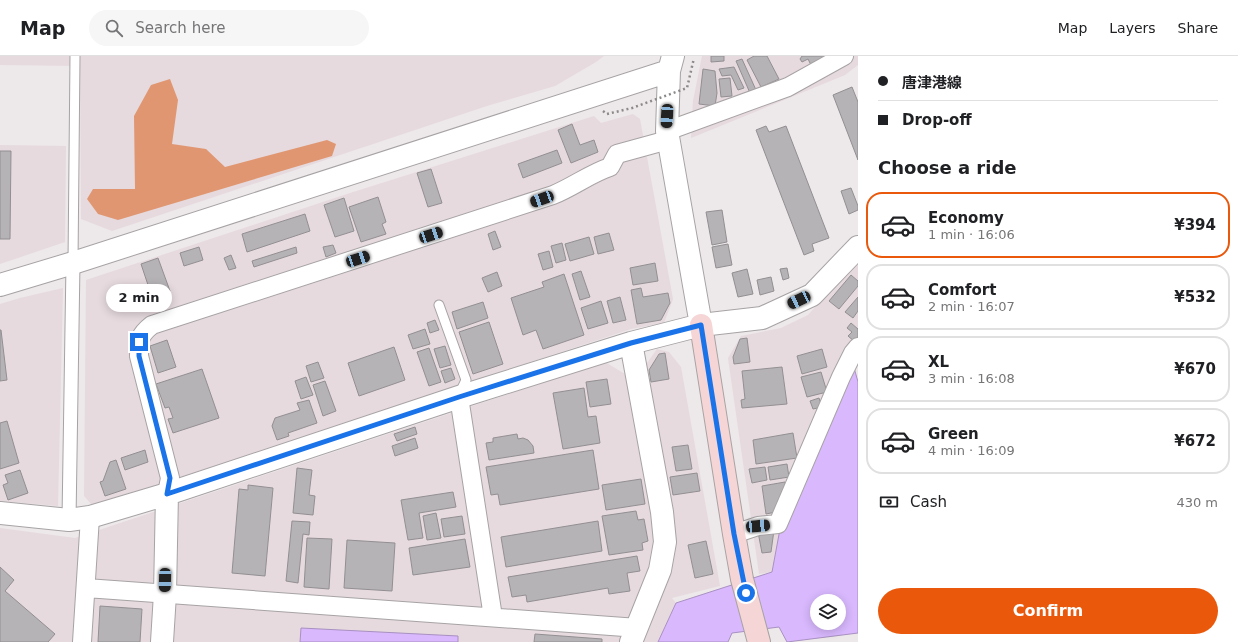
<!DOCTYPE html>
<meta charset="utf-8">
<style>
:root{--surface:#fff;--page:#f6f6f6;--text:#202124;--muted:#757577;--line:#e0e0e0;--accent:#ea580c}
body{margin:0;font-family:"DejaVu Sans","Noto Sans JP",sans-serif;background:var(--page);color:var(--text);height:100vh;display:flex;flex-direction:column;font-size:15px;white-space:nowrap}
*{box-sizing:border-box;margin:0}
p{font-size:13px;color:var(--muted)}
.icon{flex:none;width:22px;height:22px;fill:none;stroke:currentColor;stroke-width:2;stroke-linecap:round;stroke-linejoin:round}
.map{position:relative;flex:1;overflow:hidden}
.details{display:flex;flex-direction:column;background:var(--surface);width:380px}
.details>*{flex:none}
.banner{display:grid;align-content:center;height:88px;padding:0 20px;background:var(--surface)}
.controls{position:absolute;left:810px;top:538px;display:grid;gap:8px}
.controls a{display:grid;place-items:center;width:36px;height:36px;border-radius:50%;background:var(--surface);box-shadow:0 2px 10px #0003;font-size:20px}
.end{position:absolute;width:18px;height:18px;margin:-9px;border:5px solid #1a73e8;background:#fff;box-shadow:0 0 0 2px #fff}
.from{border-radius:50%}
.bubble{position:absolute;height:28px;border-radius:14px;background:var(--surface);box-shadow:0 2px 10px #0003;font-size:13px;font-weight:800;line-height:28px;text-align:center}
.car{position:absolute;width:12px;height:24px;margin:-12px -6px;border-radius:5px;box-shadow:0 0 3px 1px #0007;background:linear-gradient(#222 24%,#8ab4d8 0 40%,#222 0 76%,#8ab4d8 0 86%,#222 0)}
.banner b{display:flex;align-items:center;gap:14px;height:38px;font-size:15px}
.banner b+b{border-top:1px solid var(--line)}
.banner i{width:10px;height:10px;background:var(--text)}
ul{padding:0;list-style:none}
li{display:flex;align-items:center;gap:12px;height:66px;margin:0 8px 6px;padding:0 12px;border:2px solid var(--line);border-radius:16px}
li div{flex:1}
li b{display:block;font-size:15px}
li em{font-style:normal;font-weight:800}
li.active{border-color:var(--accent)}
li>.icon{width:36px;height:36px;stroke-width:1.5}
h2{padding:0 20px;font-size:18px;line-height:48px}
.pay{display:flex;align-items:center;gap:10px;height:44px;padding:0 20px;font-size:15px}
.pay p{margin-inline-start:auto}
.cta{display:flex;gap:8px;margin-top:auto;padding:8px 20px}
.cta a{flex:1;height:46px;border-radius:24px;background:var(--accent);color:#fff;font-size:16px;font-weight:800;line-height:46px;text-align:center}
header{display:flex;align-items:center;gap:24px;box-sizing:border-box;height:56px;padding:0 20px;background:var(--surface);border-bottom:1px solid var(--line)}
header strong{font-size:19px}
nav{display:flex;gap:22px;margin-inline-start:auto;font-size:14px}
.search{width:280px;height:36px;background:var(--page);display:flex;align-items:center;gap:10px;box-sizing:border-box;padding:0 14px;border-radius:22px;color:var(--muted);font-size:15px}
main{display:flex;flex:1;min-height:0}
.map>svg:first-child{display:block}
.built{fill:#e6dade}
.forest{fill:#e09671}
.water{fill:#d9b8fe;stroke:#a890c1;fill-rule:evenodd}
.building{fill:#b6b3b6;stroke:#928f92}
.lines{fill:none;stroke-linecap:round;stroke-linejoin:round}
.service-casing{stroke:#a7a3a4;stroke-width:11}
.pedestrian-casing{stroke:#a7a3a4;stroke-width:15}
.minor-casing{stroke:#a7a3a4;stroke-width:20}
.tertiary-casing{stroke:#a7a3a4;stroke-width:24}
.secondary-casing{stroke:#a7a3a4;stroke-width:24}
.path{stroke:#8c8989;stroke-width:2.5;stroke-dasharray:2 3;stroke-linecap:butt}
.service{stroke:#fff;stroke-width:9}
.pedestrian{stroke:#fff;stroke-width:13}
.minor{stroke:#fff;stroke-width:18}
.tertiary{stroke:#fff;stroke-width:22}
.secondary{stroke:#f5d5d5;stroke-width:22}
.path-bridge{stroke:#8c8989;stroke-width:2.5;stroke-dasharray:2 3;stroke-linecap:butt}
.route{stroke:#1a73e8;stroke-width:5}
</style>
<header>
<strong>Map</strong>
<div class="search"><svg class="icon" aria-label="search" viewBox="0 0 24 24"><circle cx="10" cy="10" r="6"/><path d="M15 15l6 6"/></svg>Search here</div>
<nav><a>Map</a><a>Layers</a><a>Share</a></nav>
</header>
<main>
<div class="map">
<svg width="858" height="586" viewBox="0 0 858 586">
<rect width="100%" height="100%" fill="#ede8e9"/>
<path class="built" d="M0,0H604L596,6L555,30L490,49L112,175L81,163L80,10L0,9Z
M702,0H858V9L845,19L691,82L693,45Z
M633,58L640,63L673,243L664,267L631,273L93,450L84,440L86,224L347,138L594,60L601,67Z
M0,89L66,90L65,186L0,208Z
M858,203V301L780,473L772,516L759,518L728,302L741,280L781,272L808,259Z
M63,232L58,450L0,445V248L20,242Z
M657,293L669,296L681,311L720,530L672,542L676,547L658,586H0V472L75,482L605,306L635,324Z"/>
<path class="forest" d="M170,23L178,44L172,88L206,93L225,111L327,84L336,88L332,100L118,164L98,158L87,143L93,133H135L134,60L151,29Z"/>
<path class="water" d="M853,308L858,326V577L787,586L779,571L732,577L728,586H658L676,547L772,516L780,473ZM817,545H839V567H817Z
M301,572L458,580V586H300Z"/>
<path class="building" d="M711,0H724V5L711,6Z
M754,0H767L779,23L761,31L747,4Z
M802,0H828L811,9L808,3L802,6L800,3Z
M742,3L756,34L750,37L736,5Z
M734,11L744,32L738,34L731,19L722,20L719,13Z
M703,13L715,15L717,37L715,50L699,48Z
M730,22L732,40L721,41L719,23Z
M852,31L858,46V104L833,39Z
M572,68L580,89L594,84L598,96L571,107L558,74Z
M766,70L769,76L786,70L829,182L812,188L814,195L804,199L756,74Z
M557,94L562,107L523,122L518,108Z
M0,95H11L10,183H0Z
M431,113L442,147L428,151L417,117Z
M851,132L858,150V154L849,158L841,135Z
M378,141L386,166L382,168L386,178L361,186L349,151Z
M344,142L354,175L335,181L324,149Z
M722,154L727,186L712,189L706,156Z
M305,158L310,175L247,196L242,178Z
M495,175L501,191L493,194L488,178Z
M609,177L614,194L598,198L594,181Z
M589,181L594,198L570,205L565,188Z
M562,187L566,204L556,207L551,190Z
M728,188L732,209L716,212L712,191Z
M333,189L336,197L326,201L323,191Z
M199,191L203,204L184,210L180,197Z
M296,191L297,197L254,211L252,205Z
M549,195L553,211L543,214L538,198Z
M231,199L236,212L229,214L224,202Z
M158,202L170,235L152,241L141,208Z
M655,207L658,225L633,229L630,212Z
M787,212L789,222L783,224L780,213Z
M747,213L753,238L738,241L732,217Z
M581,215L590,241L580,244L572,218Z
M497,216L502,230L488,236L482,222Z
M564,218L584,279L543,293L536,274L523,279L511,242L544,231L542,226Z
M851,219L858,225V230L839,253L829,245Z
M771,221L774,235L760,239L757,224Z
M641,232L643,241L668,237L670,247L661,264L637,268L631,234Z
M620,241L626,264L613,267L607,245Z
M858,241V255L853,262L845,256Z
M601,245L608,267L588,273L581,252Z
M483,246L488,262L457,273L452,256Z
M435,264L439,274L430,277L427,267Z
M489,266L503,308L473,318L459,276Z
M851,267L858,273V281L855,286L848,280L852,276L847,272Z
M425,273L430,288L413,293L408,279Z
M0,274H1L7,324L0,325Z
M747,282L750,306L734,308L733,301L740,283Z
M167,284L176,311L158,317L150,290Z
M445,290L451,309L440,312L434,293Z
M394,291L405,324L359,340L348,307Z
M429,292L441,326L429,330L417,296Z
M822,293L827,311L802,318L797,300Z
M665,297L669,323L651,326L649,314L659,298Z
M318,306L324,322L311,326L306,310Z
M782,311L787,348L742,352L741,344L745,343L742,315Z
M451,312L455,323L445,327L441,315Z
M202,313L219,362L173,377L168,363L173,362L169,351L165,352L156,328Z
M821,316L827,336L807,341L801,321Z
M306,321L313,339L301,343L295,325Z
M607,323L611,348L590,351L586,326Z
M325,325L336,355L323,360L313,329Z
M584,332L588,361L596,360L600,387L563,393L553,337Z
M819,342L822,351L813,353L810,345Z
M309,344L317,367L288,377L289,380L277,384L272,370L275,362L300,354L297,347Z
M7,365L19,407L0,413V367Z
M415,371L417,378L397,385L394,378Z
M793,377L797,402L756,408L753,384Z
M517,378L518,383L523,382L528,384L533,390L534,397L489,404L486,387L493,386V382Z
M415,382L418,392L395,400L392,390Z
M688,389L692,413L676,415L672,391Z
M145,394L148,406L125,414L121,402Z
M593,394L599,433L500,449L498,438L491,439L486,411Z
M116,404L126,433L105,440L100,426L103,425L110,406Z
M787,408L789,421L770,424L768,411Z
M765,411L767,424L752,427L749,413Z
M297,412L312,414L309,439L315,440L313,459L293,457Z
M20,414L28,437L8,444L3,429L8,427L5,419Z
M697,417L700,435L673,439L670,421Z
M641,423L645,448L606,454L602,429Z
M785,426L786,433L776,456L766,458L762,430Z
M248,429L273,432L265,520L232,517L239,433L248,434Z
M453,436L456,451L419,457L423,482L408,484L401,444Z
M636,455L638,464L644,463L648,485L642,487L643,494L609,499L602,460Z
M436,457L441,482L427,484L423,460Z
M462,460L465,478L444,481L441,463Z
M292,465L310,466L309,479L303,478L298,527L286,525Z
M598,465L602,495L506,511L501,481Z
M774,474L771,496L762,497L758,476Z
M307,482L332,483L329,533L304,531Z
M465,483L470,511L413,519L409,492Z
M347,484L395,487L392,535L344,532Z
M706,485L713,518L695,522L688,489Z
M637,500L640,515L627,517L630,535L609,538L608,532L527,546L526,539L512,541L508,521Z
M0,511L14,524L5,535L55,578L48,586H0Z
M100,550L142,553L140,586H98Z
M535,578L602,583V586H534Z"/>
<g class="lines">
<defs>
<path id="service" d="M73,207L75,0
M439,249L466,324L459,339"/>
<path id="pedestrian" d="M69,464L73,207"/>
<path id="minor" d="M667,75L788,31L844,0
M459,341L493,561
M167,438L170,422L139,300C139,284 139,279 152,269L553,139C573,131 591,117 610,111L617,98L668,84
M734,478L758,470L778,468L841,321L853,297L858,291
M86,532L638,572
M82,586L90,461"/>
<path id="tertiary" d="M673,0L669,15L667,75L701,269
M0,229L73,207L669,15
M631,287L662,456L665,486L660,514L631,586
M0,457L69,464L90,461L167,438L459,341L631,287L701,269L762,262L812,239L858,191
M162,586L165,538L167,438"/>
<path id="secondary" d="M701,269L734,478L742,523L759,586"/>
</defs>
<use href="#service" class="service-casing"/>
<use href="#pedestrian" class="pedestrian-casing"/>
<use href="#minor" class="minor-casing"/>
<use href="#tertiary" class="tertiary-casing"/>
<use href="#secondary" class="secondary-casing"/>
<path class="path" d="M603,55L607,58"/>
<use href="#service" class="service"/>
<use href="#pedestrian" class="pedestrian"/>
<use href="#minor" class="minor"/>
<use href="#tertiary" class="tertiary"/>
<use href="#secondary" class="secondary"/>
<path class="path-bridge" d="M607,58L632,52L687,32L694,2"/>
</g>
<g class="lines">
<path class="route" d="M139,286V300L170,422L167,438L459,341L631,287L701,269L734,478L746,537"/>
</g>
</svg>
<div class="controls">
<a><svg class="icon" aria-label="layers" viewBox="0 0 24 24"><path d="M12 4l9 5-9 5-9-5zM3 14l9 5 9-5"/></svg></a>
</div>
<i class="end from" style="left:746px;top:537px"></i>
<i class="end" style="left:139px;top:286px"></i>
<div class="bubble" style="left:106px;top:228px;width:66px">2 min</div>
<i class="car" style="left:667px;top:60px;rotate:183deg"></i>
<i class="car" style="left:542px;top:143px;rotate:250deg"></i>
<i class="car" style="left:431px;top:179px;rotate:72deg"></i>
<i class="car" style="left:358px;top:203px;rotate:72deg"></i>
<i class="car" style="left:799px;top:244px;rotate:245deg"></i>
<i class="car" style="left:758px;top:470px;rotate:85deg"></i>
<i class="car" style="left:165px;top:524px;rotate:181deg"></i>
</div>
<section class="details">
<div class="banner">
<b><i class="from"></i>唐津港線</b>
<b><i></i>Drop-off</b>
</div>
<h2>Choose a ride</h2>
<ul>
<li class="active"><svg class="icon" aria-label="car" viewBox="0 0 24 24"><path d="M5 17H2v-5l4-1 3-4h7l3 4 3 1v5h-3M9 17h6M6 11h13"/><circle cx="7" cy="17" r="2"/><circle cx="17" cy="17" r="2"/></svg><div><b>Economy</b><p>1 min · 16:06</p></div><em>¥394</em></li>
<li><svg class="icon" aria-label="car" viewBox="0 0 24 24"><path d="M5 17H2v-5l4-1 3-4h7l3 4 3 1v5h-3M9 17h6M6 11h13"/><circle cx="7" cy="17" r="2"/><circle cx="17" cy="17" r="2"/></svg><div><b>Comfort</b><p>2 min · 16:07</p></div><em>¥532</em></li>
<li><svg class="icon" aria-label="car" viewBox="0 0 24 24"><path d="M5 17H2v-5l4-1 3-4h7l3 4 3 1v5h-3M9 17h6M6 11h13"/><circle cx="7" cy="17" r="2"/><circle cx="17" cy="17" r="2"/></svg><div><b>XL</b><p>3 min · 16:08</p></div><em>¥670</em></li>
<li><svg class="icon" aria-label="car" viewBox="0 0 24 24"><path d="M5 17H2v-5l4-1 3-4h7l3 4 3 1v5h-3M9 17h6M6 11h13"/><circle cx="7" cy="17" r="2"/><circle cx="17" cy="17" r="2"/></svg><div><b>Green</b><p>4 min · 16:09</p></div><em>¥672</em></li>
</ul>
<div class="pay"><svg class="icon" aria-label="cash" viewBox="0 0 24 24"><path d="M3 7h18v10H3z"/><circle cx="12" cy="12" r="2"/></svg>Cash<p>430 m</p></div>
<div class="cta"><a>Confirm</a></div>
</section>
</main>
